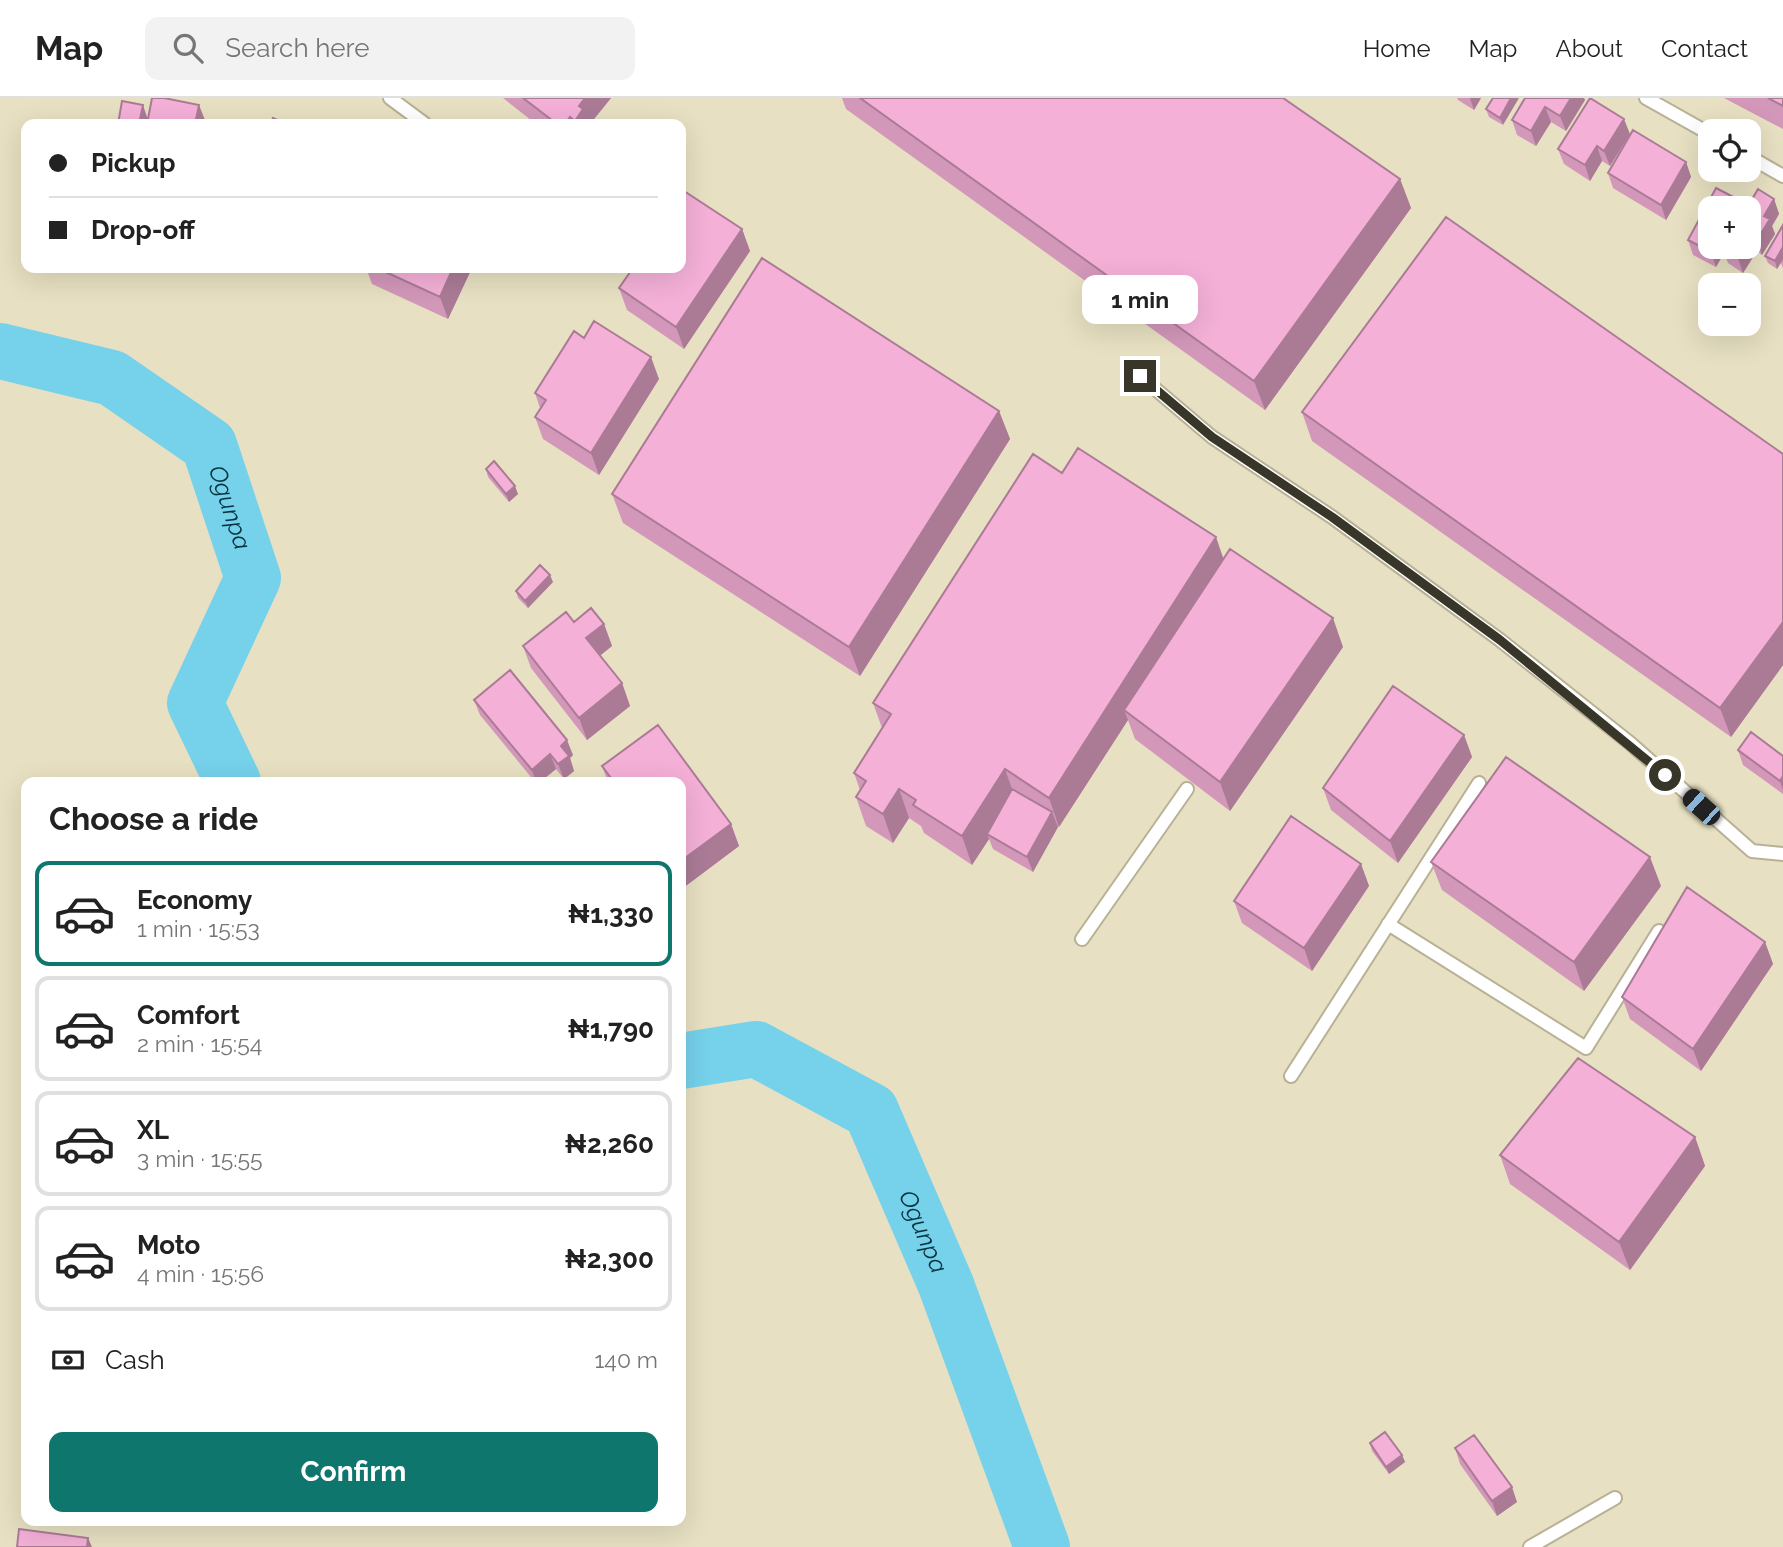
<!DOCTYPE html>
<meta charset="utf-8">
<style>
:root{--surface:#fff;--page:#f2f2f2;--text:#222;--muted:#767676;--line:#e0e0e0;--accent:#0f766e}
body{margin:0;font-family:Raleway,sans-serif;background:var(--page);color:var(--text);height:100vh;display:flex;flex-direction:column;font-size:26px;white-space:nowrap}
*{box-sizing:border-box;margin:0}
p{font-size:23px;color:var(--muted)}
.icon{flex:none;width:38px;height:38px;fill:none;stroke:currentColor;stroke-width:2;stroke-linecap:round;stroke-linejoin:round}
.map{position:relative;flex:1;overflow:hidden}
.panel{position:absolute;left:21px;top:679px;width:665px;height:749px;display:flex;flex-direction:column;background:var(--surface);border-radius:14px;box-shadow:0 7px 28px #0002}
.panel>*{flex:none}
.top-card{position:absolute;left:21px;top:21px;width:665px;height:154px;border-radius:14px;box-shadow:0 7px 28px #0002;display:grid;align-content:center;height:154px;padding:0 28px;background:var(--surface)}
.buttons{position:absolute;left:1698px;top:21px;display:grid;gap:14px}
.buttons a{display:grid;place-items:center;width:63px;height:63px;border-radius:14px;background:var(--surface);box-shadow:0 7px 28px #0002;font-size:35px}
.end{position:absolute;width:32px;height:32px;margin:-16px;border:9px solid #383529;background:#fff;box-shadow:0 0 0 4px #fff}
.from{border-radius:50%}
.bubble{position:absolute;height:49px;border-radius:14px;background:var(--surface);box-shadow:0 7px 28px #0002;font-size:23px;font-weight:700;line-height:49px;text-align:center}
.car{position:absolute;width:21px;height:42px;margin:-21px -10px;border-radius:9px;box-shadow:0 0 5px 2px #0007;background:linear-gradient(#222 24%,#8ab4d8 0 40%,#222 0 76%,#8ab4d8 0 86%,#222 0)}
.top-card b{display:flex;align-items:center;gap:24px;height:66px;font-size:26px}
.top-card b+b{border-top:2px solid var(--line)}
.top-card i{width:18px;height:18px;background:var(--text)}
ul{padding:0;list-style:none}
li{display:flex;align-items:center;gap:21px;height:105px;margin:0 14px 10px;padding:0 14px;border:4px solid var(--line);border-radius:14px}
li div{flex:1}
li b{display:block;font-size:26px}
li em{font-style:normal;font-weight:700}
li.selected{border-color:var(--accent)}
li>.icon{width:63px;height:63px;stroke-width:1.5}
h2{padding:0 28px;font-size:32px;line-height:84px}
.pay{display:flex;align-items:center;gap:18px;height:77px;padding:0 28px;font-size:26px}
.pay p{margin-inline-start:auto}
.action{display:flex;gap:14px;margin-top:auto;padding:14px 28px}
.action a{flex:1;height:80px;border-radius:14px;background:var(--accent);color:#fff;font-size:28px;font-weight:700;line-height:80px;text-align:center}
header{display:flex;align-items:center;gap:42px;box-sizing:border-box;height:98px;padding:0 35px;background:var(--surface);border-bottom:2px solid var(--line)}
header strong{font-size:33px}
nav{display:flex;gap:38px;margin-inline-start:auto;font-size:24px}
.search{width:490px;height:63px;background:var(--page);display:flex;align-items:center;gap:18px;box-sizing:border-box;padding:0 24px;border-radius:14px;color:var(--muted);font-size:26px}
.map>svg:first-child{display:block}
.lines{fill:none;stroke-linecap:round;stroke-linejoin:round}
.river{stroke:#76d1eb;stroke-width:56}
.lane-casing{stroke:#b8b195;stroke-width:16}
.lane{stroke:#fff;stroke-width:12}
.wall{fill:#d297b9}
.shaded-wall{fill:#ab7b96}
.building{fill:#f4b0d7;stroke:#ab7b96;stroke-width:2}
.route{stroke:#383529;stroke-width:9}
.labels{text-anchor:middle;stroke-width:5;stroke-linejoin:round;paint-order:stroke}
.water-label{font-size:24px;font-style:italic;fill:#07343f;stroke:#fff}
</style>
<header>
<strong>Map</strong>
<div class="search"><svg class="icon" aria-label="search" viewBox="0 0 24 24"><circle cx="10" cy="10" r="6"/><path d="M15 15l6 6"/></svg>Search here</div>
<nav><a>Home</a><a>Map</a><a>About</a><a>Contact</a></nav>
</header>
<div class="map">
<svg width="1783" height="1449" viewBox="0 0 1783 1449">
<rect width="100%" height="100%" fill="#e7e0c2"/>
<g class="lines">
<g class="river">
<path id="s1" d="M0,253L112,280L209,347L253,480L195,605L233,684"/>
<path id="s2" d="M681,963L756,951L871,1013L946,1187L1042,1449"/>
</g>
<defs>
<path id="lane" d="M390,0L425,26
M1646,0L1710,36
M1748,58L1783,78
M1140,278L1212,339L1332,419L1500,542L1630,645L1752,753L1783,756
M1388,826L1586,950L1659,833
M1082,841L1187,691
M1291,978L1479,685
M1530,1449L1615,1400"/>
</defs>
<use href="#lane" class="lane-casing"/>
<use href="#lane" class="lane"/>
</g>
<path class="wall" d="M503,0H611L590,26H536Z
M842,0H1283L1400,81L1411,110L1265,312L846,11Z
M1457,0H1481L1474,12L1458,2Z
M1493,0L1503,27L1489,19L1486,11Z
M1525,0H1584L1585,2L1566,33L1551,24L1536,48L1517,37L1512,22Z
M1724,0H1783V31Z
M1630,36L1610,68L1602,63L1590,83L1564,66L1558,51Z
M1686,64L1691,79L1666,122L1613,90L1608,75Z
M1716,90L1739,102L1742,110H1710V149H1748V110H1747L1758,91L1774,101L1779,116L1772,128L1775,136L1762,157L1757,153L1743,175L1728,165L1724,155L1716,169L1693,157L1688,142Z
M1783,127V170L1781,165L1777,171L1768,165L1765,158Z
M742,131L750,153L684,251L627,212L619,190L631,173L630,170H681Z
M366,170H472L448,221L372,186Z
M584,240L659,281L599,377L543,341L535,319L540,310L535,295Z
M999,313L1010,341L860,578L623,425L612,396Z
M1302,314L1783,356V567L1731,639L1312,343Z
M486,371L518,396L509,404L488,379Z
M1062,375L1223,460L1343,549L1230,713L1135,641L1128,622L1059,729L1057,727L1058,729L1033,774L993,751L989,741L972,767L924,735L921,728L909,720L893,745L866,728L856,699L860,692L854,675L882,630L873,605Z
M553,484L528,510L518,500L516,493Z
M574,524L604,526L612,548L600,558L622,585L630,608L587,642L531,570L523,548Z
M474,602L573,657L570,660L574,673L564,681L556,671L540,684H535L480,617Z
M658,627L731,726L739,748L683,790L681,787V684H608L602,668Z
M1464,637L1472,659L1398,765L1331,712L1323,690Z
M1738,652L1783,658V696L1743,667Z
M1431,764L1661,788L1584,893L1442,792Z
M1361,766L1369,788L1312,873L1242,825L1234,803Z
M1765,844L1773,866L1701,973L1630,921L1622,899Z
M1695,1039L1705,1068L1630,1172L1510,1086L1500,1057Z
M1370,1345L1402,1357L1405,1364L1389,1376L1372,1353Z
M1455,1350L1517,1404L1497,1418L1460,1366Z"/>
<path class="shaded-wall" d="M585,0H611L590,26H576L575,23L579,8Z
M1470,0H1481L1474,12Z
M1511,0H1519L1503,27L1500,20Z
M1571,0H1584L1585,2L1566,33L1560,18Z
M143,7L148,22L147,26H139Z
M199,7L205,22L204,26H195Z
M1545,9L1551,24L1536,48L1531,33Z
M570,19L573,26H565Z
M1624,21L1630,36L1610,68L1604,53Z
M1597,48L1602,63L1590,83L1585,67Z
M1686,64L1691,79L1666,122L1661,107Z
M1400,81L1411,110L1265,312L1254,283Z
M1774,101L1779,116L1772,128L1775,136L1762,157L1757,142L1764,118Z
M1739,102L1742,110H1734Z
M742,131L750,153L684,251L676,229Z
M1751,138L1757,153L1743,175L1738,160L1745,149H1748V143Z
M1714,149H1727L1722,150L1724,155L1716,169L1711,154Z
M1783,149V161L1777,171L1775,163Z
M453,170H472L448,221L440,199Z
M651,259L659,281L599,377L591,355Z
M999,313L1010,341L860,578L849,549Z
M515,388L518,396L509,404L506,396Z
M1216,439L1226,468L1124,612L1128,622L1059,729L1049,700Z
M550,477L553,484L528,510L525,503Z
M1333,520L1343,549L1230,713L1220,684Z
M1783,524V567L1731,639L1720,610Z
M604,526L612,548L594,562L586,540Z
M622,585L630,608L587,642L579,620Z
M1464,637L1472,659L1398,765L1390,743Z
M567,642L573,657L570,660L574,673L564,681L558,666L561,648Z
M550,656L556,671L540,684H536L532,672Z
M1005,671L1015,700L987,736L989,741L972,767L962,738Z
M1783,678V692L1780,683Z
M899,691L909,720L893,745L883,716Z
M1052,714L1058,729L1033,774L1027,759Z
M731,726L739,748L683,790L681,784V763Z
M1650,759L1661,788L1584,893L1574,864Z
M1361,766L1369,788L1312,873L1304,850Z
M1765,844L1773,866L1701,973L1693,951Z
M1695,1039L1705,1068L1630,1172L1619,1144Z
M1402,1357L1405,1364L1389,1376L1386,1369Z
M1512,1389L1517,1404L1497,1418L1492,1403Z
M88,1440L92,1449H87Z"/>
<path class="building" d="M152,0H164L199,7L195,26H147Z
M523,0H585L579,8L583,11L575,23L570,19L565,26H557Z
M860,0H1283L1400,81L1254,283Z
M1493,0H1511L1500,20L1486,11Z
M1525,0H1571L1560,18L1545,9L1531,33L1512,22Z
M1590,0L1624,21L1604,53L1597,48L1585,67L1558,51Z
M1768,0H1783V8Z
M122,3L143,7L139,26H118Z
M273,20L285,26H270Z
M1633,32L1686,64L1661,107L1608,75Z
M1716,90L1739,102L1734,110H1710V149H1714L1711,154L1688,142Z
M1758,91L1774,101L1764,118L1770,121L1757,142L1751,138L1748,143V110H1747Z
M684,93L742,131L676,229L619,190L633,170H681V99Z
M1446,119L1783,356V524L1720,610L1302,314Z
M1783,127V149L1775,163L1765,158Z
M1723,149H1745L1738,160L1722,150Z
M762,160L999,313L849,549L612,396Z
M377,170H453L440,199Z
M594,223L651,259L591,355L535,319L546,302L535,295L574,233L584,240Z
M1078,350L1216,439L1049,700L1005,671L962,738L913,707L916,702L899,691L883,716L856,699L866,683L854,675L891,616L873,605L1033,356L1062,375Z
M494,363L515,388L506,396L486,371Z
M1230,451L1333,520L1220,684L1124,612Z
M540,467L550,477L525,503L516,493Z
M591,510L604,526L586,540L622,585L579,620L523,548L566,514L574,524Z
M510,572L567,642L561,648L569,658L558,666L550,656L532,672L474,602Z
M1393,588L1464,637L1390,743L1323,690Z
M658,627L731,726L681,763V684H614L602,668Z
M1751,634L1783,658V678L1780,683L1738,652Z
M1506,659L1650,759L1574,864L1431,764Z
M1012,691L1052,714L1027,759L987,736Z
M1291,718L1361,766L1304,850L1234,803Z
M1687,789L1765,844L1693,951L1622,899Z
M1578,960L1695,1039L1619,1144L1500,1057Z
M1385,1334L1402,1357L1386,1369L1370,1345Z
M1474,1337L1512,1389L1492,1403L1455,1350Z
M19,1431L88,1440L87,1449H17Z"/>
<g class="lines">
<path class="route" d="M1140,278L1212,339L1332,419L1500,542L1665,677"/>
</g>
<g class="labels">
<g class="water-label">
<text dy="8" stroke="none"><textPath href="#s1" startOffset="299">Ogunpa</textPath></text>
<text dy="8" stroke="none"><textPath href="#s2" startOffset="338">Ogunpa</textPath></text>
</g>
</g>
</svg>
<div class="buttons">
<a><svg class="icon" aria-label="locate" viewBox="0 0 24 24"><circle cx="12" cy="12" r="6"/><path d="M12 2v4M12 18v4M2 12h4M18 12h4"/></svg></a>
<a>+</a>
<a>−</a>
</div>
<i class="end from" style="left:1665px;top:677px"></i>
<i class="end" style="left:1140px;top:278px"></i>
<div class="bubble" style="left:1082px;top:177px;width:116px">1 min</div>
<i class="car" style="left:1701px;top:709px;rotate:312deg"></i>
<div class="top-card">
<b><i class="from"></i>Pickup</b>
<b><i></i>Drop-off</b>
</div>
<section class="panel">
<h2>Choose a ride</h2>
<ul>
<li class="selected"><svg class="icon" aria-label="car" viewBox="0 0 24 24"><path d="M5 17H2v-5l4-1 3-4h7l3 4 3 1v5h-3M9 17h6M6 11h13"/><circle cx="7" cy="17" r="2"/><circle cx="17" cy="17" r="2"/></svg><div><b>Economy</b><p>1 min · 15:53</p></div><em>₦1,330</em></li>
<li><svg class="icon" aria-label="car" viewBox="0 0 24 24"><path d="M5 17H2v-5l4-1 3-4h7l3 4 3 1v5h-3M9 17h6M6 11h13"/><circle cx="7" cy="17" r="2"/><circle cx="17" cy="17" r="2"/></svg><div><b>Comfort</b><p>2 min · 15:54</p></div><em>₦1,790</em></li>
<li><svg class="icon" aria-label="car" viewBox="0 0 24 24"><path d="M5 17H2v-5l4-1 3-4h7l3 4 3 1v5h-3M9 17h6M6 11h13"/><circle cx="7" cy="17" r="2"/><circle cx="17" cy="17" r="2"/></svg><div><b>XL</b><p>3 min · 15:55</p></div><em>₦2,260</em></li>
<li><svg class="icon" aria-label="car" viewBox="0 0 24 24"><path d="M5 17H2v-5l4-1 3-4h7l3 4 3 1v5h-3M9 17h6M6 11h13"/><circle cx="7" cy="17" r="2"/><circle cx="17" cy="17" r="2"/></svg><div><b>Moto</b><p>4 min · 15:56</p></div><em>₦2,300</em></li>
</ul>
<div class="pay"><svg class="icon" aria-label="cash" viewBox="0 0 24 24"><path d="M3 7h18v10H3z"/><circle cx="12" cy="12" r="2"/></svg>Cash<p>140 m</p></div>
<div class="action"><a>Confirm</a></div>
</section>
</div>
